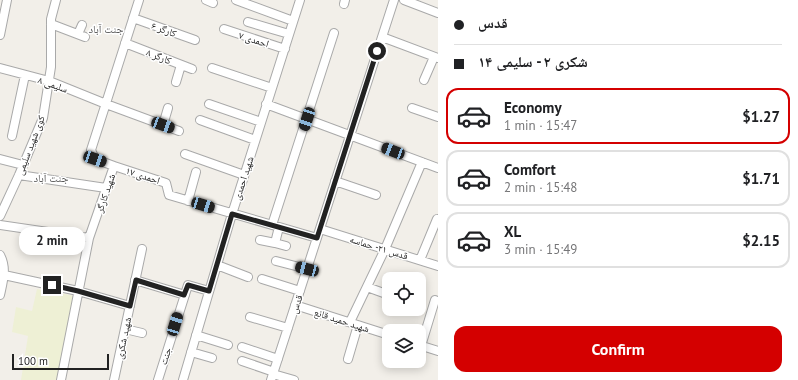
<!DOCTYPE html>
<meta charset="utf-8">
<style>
:root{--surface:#fff;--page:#f2f2f2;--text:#202124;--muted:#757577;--line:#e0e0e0;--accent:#d40000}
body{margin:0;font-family:"PT Sans","Noto Naskh Arabic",sans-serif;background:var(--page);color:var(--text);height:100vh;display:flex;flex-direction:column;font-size:15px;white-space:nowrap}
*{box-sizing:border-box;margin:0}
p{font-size:13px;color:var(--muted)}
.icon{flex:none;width:22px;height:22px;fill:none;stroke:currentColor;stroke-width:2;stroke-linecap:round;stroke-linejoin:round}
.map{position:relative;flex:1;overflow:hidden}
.drawer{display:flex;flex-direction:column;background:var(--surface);width:360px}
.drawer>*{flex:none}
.hud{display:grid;align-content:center;height:88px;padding:0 16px;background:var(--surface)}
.fabs{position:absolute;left:382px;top:272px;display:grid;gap:8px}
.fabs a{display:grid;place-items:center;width:44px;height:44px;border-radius:8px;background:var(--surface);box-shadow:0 2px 10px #0003;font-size:20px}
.scale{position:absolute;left:12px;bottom:10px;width:97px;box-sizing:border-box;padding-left:4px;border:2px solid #222;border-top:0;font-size:11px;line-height:14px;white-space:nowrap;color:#222;-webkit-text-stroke:3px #fff;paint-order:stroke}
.end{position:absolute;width:18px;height:18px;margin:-9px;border:5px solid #222;background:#fff;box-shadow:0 0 0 2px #fff}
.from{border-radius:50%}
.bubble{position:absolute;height:28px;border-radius:12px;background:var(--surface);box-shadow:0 2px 10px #0003;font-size:13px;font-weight:700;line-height:28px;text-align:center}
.car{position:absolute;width:12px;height:24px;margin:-12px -6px;border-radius:5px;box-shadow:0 0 3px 1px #0007;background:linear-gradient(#222 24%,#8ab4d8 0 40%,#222 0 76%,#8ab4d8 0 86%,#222 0)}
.hud b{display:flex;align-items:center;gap:14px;height:38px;font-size:15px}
.hud b+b{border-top:1px solid var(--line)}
.hud i{width:10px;height:10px;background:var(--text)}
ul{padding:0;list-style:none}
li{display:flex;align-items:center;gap:12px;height:56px;margin:0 8px 6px;padding:0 8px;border:2px solid var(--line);border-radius:12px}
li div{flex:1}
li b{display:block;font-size:15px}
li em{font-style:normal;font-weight:700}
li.on{border-color:var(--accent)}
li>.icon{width:36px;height:36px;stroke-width:1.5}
.action{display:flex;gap:8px;margin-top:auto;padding:8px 16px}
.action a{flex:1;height:46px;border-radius:12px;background:var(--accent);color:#fff;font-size:16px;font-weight:700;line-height:46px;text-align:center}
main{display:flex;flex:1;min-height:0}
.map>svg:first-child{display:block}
.farmland{fill:#eef0d5}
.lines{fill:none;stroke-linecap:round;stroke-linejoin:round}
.street-casing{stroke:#a9a9a9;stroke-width:10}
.street{stroke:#fff;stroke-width:8}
.route{stroke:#222;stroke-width:5}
.labels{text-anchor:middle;stroke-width:3;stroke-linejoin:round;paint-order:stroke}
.street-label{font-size:10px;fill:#222;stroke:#fff}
.neighbourhood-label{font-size:11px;fill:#555;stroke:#fff}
</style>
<main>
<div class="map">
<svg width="438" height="380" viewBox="0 0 438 380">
<rect width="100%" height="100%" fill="#f2efe9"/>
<path class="farmland" d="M37,289L75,296L59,380H21L28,336L12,332L16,307L32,311Z"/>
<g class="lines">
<defs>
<path id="street" d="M206,0L213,3
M236,0L293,21
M404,0L438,13
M344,4L345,0
M133,18L195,40
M248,22L289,34
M51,24L85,37
M224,29L285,49
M78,34L82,25
M0,35L7,0
M382,37L438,58
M125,43L192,69
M0,68L49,81L106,104L179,131
M212,68L272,88
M424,80L434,57
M176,82L181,65
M209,104L261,122
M266,104L438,168
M412,108L438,117
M200,120L255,140
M163,125L168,108
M12,136L25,75
M185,154L244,175
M0,159L23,165
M114,166L166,183L169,195L317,238
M19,175L106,188
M335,181L376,195
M188,201L196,172
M0,216L19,175L43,118L51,67V19L56,0
M0,225L89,238
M272,225L334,33
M279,227L275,243L286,246
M320,229L438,266
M260,240L275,243
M0,255C7,268 3,281 0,295
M420,260L437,219
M276,261L307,269
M217,265L248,277
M4,275L78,291L130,306
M262,279L300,291
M135,280L185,295
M367,287L389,295
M295,305L389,335
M250,317L288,328
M350,322L385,249L422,162
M125,329L142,333
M196,335L228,345
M419,345L438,351
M421,346L435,300
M242,347L278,359
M191,352L212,358
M348,359L358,325
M242,361L274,372
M273,374L294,380
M61,380L89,238L114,166L95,159L91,150L139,0
M114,380L142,249
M158,380L188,285L209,291
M183,380L232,214L300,0
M271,380L394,0"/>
</defs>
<use href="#street" class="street-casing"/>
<use href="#street" class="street"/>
</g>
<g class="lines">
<path class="route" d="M52,285L78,291L130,306L136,280L184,295L188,285L209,291L232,214L317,238L377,51"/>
</g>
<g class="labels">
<g class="street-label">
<text transform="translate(164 29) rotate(20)" y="4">کارگر ۶</text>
<text transform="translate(254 39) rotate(18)" y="4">احمدی ۷</text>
<text transform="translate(159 56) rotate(21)" y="4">کارگر ۸</text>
<text transform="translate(53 84) rotate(19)" y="4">سلیمی ۸</text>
<text transform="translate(30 145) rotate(-69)" y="4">کوی شهید سلیمی</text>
<text transform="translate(143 175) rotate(18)" y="4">احمدی ۱۷</text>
<text transform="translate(243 178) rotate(-72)" y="4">شهید احمدی</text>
<text transform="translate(105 193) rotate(-71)" y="4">شهید کارگر</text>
<text transform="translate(379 247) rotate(17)" y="4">قدس ۲۱- حماسه</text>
<text transform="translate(296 304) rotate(-72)" y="4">قدس</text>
<text transform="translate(342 320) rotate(18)" y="4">شهید حمید قانع</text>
<text transform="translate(123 338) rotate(-78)" y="4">شهید شکری</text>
<text transform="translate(165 356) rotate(-73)" y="4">جنت</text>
</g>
<g class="neighbourhood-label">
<text x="106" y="33">جنت آباد</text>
<text x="51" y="182">جنت آباد</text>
</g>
</g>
</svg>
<div class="fabs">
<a><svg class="icon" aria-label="locate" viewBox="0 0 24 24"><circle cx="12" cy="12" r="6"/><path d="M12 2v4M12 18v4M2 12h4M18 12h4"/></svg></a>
<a><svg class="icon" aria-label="layers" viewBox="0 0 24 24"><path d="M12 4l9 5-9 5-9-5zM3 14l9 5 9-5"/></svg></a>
</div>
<div class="scale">100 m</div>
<i class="end from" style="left:377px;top:51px"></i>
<i class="end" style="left:52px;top:285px"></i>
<div class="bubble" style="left:19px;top:227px;width:66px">2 min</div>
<i class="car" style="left:307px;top:119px;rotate:198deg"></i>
<i class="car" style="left:163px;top:125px;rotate:110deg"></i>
<i class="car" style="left:393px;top:151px;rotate:291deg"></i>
<i class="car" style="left:95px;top:159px;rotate:109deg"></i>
<i class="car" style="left:203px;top:205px;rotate:107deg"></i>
<i class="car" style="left:307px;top:269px;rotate:285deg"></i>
<i class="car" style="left:175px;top:324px;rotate:17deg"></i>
</div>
<section class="drawer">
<div class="hud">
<b><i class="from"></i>قدس</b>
<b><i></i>شکری ۲ - سلیمی ۱۴</b>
</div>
<ul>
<li class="on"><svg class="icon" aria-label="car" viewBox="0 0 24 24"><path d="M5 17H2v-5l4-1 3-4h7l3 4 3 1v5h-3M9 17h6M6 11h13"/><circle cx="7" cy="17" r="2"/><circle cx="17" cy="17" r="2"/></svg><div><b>Economy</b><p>1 min · 15:47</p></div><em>$1.27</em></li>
<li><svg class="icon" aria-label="car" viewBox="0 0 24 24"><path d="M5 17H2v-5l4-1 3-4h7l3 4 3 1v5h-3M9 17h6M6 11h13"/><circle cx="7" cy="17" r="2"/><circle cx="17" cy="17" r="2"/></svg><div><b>Comfort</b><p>2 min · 15:48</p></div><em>$1.71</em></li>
<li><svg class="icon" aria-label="car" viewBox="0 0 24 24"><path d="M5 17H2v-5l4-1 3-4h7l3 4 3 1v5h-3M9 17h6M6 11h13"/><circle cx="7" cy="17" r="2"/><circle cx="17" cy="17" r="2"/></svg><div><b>XL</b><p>3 min · 15:49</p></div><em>$2.15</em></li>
</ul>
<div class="action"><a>Confirm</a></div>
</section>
</main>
